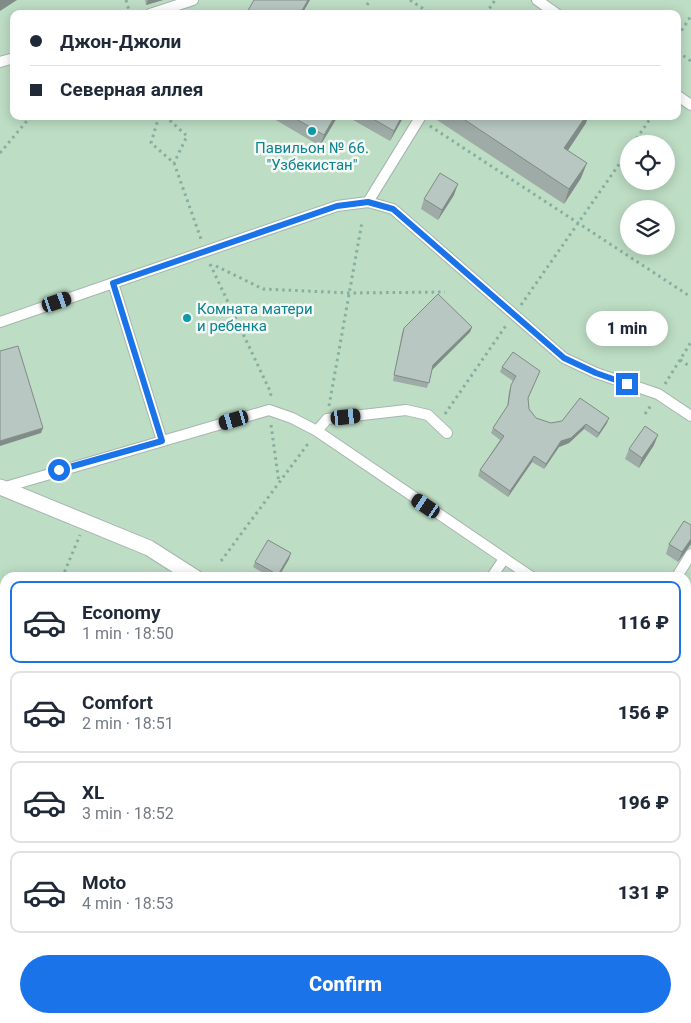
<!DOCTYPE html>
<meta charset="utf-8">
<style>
:root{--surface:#fff;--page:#f6f6f7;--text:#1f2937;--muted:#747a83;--line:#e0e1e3;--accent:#1a73e8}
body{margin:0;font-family:Roboto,sans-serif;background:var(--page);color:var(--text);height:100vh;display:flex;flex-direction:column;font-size:19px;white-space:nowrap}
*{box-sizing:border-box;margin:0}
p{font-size:16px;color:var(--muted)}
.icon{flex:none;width:28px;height:28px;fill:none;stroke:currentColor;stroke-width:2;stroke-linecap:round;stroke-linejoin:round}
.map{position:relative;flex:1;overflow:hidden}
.details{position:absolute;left:0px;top:572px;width:691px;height:451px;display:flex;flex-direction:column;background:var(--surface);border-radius:15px 15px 0 0;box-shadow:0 2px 12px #0003}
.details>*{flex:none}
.hud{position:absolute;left:10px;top:10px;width:671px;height:110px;border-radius:10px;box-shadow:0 2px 12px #0003;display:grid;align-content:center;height:110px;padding:0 20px;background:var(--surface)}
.buttons{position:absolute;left:620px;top:135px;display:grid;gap:10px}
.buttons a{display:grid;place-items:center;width:55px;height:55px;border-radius:50%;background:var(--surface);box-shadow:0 2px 12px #0003;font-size:25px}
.end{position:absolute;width:22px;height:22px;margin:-11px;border:6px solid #1a73e8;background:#fff;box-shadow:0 0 0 2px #fff}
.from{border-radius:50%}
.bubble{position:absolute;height:35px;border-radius:18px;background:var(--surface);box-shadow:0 2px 12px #0003;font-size:16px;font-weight:800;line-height:35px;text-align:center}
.car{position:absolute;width:15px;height:30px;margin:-15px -8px;border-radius:6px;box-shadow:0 0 4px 1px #0007;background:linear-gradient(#222 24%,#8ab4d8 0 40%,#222 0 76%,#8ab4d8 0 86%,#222 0)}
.hud b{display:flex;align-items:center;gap:18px;height:48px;font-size:19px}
.hud b+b{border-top:1px solid var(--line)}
.hud i{width:12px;height:12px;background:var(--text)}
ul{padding:9px 0 0;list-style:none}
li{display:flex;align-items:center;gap:15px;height:82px;margin:0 10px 8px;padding:0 10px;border:2px solid var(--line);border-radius:10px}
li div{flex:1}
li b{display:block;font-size:19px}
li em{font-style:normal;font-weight:800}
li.current{border-color:var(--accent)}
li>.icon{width:45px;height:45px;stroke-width:1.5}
.primary-button{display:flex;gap:10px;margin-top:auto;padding:10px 20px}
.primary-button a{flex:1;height:58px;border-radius:30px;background:var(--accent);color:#fff;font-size:20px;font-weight:800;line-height:58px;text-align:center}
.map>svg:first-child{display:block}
.built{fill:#d1dcd7}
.green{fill:#bdddc4;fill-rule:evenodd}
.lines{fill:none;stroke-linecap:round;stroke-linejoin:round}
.service-casing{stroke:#a6b5af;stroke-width:12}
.minor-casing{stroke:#a6b5af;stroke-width:17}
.path{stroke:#84afa1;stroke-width:3;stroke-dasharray:2.5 4;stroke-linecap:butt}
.service{stroke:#fff;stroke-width:10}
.minor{stroke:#fff;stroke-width:15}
.wall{fill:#9eaba6}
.shaded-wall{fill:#818b87}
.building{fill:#b8c7c1;stroke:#818b87}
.route{stroke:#1a73e8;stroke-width:6}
.culture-dot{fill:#0f9aa8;stroke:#f4f9f6;stroke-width:2}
.labels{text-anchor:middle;stroke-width:5;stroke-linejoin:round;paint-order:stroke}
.culture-label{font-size:15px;fill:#0d838f;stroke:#f4f9f6}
</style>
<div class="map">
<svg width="691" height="1023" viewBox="0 0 691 1023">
<rect width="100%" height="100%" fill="#e3ede8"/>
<path class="built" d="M5,807V1019H169L170,1023H0V809Z"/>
<path class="green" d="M0,0H691V1023H170L169,1019H686V578H5V965L0,955ZM14,14H678V116H14ZM629,144H666V181H629ZM629,209H666V246H629Z"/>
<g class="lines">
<defs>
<path id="service" d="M537,0L557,14
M150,14L193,0
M0,62L14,58
M678,96L691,105
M368,202L421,116
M113,283L162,441
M0,322L337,206L368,202L393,209L564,358L596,373L658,394L691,416
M317,431L327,419L406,410L428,415L447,433
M2,488L269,410L292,418L317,431L533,578
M491,578L504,559
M676,578L691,554
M686,631L691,634
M686,785L691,778
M55,1019L57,1023
M164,1019L165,1023
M9,1023L24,1019
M83,1023L102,1019"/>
<path id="minor" d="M0,487L149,548L196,578
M686,909L691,912"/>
</defs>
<use href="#service" class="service-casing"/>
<use href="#minor" class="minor-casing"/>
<path class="path" d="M126,0L130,14
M410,0L431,14
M367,5L370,0
M486,14L495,0
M678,36L691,16
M678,52L691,61
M159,116L151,143L174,163L201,239
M165,116L187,136L174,163
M430,126L691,297
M633,144L652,116
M0,153L31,116
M210,264L271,393L270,399
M216,266L263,289L349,293L445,292
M521,305L629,150
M680,360L691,367
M665,384L691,342
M329,406L362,222
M445,414L507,324
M645,414L652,404
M271,425L279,483
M221,561L310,441
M62,578L80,535
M0,603L5,605
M686,876L691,879
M686,937L691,940
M624,1019L630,1023
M412,1023L442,1020"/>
<use href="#service" class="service"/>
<use href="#minor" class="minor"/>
</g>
<path class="wall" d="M145,0H163L146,5Z
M269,116H338L320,146Z
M346,116H404L390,141Z
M434,116H588L586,123L568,150L581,178L564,204L434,118Z
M454,195L438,220L421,209L424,199Z
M472,327L470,332L432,370L427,388L393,381L402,333L404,328Z
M502,367L540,371L528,398L529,409L536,418L551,423H607L597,438L584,429L569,443L559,447L544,469L532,462L508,497L478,476L480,470L500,440L491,433L493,428L507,408L509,391L513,381L500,372Z
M654,445L639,468L625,459L629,449Z
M669,544H691L678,562L666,554Z
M289,559L278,578H271L253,567L255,562Z
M5,626V772L0,773V639Z
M686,648L691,698L686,705Z
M691,966V1006L686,1004V974Z
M175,1019H221L222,1023H174Z
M237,1019H261L260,1023H238Z
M292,1019H387L383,1023H293Z"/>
<path class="shaded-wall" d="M0,0H17L0,11Z
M148,0H163L146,5Z
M308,0H310L302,14H300Z
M335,116H338L320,146L324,135Z
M402,116H404L390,141L394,131Z
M586,116H588L586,123L559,164L564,148Z
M587,163L581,178L564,204L569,189Z
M458,184L454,195L438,220L442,210Z
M472,327L470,332L431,371L433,365Z
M609,418L607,423L597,438L599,433Z
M586,424L584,429L569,443L559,447L544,469L546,464L561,441Z
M43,428L41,433L0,446V441Z
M658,435L654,445L639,468L642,458Z
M534,456L532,462L508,497L510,491Z
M691,539V544L678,562L682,552Z
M291,553L289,559L278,578H277Z
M691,693V698L686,705L690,695Z
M5,760V772L0,773Z
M357,1019H387L383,1023H355Z"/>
<path class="building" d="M254,0H308L300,14H246Z
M291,116H335L324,135Z
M368,116H402L394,131Z
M459,116H586L564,148L587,163L569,189Z
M440,173L458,184L442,210L424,199Z
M438,294L472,327L433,365L429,383L394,375L404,328Z
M18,346L43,428L0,441V351Z
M513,352L540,371L528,398L529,409L536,418L551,423L562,421L580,398L609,418L599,433L586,424L571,438L561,441L546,464L534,456L510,491L480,470L504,436L493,428L508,405L511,385L516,376L502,367Z
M645,426L658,435L642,458L629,449Z
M684,521L691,525V539L682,552L669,544Z
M268,540L291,553L278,575L255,562Z
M5,626V759L0,757V639Z
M686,648L691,651V693L690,695L686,693Z
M691,966V1000L686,997V974Z
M147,1019H153L154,1023H131Z
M186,1019H221L222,1023H187Z
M245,1019H261L260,1023H246Z
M300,1019H361L362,1023H302Z
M483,1019H588L585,1023H562L561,1022L560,1023H480Z"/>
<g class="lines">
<path class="route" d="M59,470L162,441L113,283L337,206L368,202L393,209L564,358L596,373L627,384"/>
</g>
<g class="culture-dot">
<circle cx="312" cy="131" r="5"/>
<circle cx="187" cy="318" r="5"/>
</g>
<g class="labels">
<g class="culture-label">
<text x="312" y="153">Павильон № 66.<tspan x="312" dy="17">"Узбекистан"</tspan></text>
<text x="197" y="314" text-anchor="start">Комната матери<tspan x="197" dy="17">и ребенка</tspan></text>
</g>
</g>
</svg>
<div class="buttons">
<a><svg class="icon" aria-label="locate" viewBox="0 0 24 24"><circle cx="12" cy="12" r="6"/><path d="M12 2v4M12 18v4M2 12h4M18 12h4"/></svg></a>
<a><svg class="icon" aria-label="layers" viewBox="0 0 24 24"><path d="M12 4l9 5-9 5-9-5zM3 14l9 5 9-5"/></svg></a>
</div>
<i class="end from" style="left:59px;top:470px"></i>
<i class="end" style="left:627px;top:384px"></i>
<div class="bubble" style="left:586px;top:311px;width:82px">1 min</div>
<i class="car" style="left:57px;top:302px;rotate:71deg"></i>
<i class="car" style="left:346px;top:417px;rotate:84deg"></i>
<i class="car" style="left:234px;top:420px;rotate:254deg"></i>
<i class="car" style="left:426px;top:506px;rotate:304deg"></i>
<div class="hud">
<b><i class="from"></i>Джон-Джоли</b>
<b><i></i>Северная аллея</b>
</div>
<section class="details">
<ul>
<li class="current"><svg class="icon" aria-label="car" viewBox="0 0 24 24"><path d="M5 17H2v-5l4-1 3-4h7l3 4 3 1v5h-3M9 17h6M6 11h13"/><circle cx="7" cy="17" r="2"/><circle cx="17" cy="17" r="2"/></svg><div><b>Economy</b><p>1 min · 18:50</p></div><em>116 ₽</em></li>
<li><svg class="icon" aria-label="car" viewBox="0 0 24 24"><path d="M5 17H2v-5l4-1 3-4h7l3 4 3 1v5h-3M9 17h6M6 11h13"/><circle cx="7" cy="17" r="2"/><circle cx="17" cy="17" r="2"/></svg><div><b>Comfort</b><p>2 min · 18:51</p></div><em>156 ₽</em></li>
<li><svg class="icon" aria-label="car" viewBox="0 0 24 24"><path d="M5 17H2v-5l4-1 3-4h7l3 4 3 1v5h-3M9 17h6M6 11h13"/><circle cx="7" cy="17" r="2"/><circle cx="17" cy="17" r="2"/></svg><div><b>XL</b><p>3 min · 18:52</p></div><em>196 ₽</em></li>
<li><svg class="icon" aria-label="car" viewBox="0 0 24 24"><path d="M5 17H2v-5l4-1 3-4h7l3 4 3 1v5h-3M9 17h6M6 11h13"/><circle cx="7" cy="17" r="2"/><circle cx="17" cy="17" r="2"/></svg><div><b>Moto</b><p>4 min · 18:53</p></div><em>131 ₽</em></li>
</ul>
<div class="primary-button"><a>Confirm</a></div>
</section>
</div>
